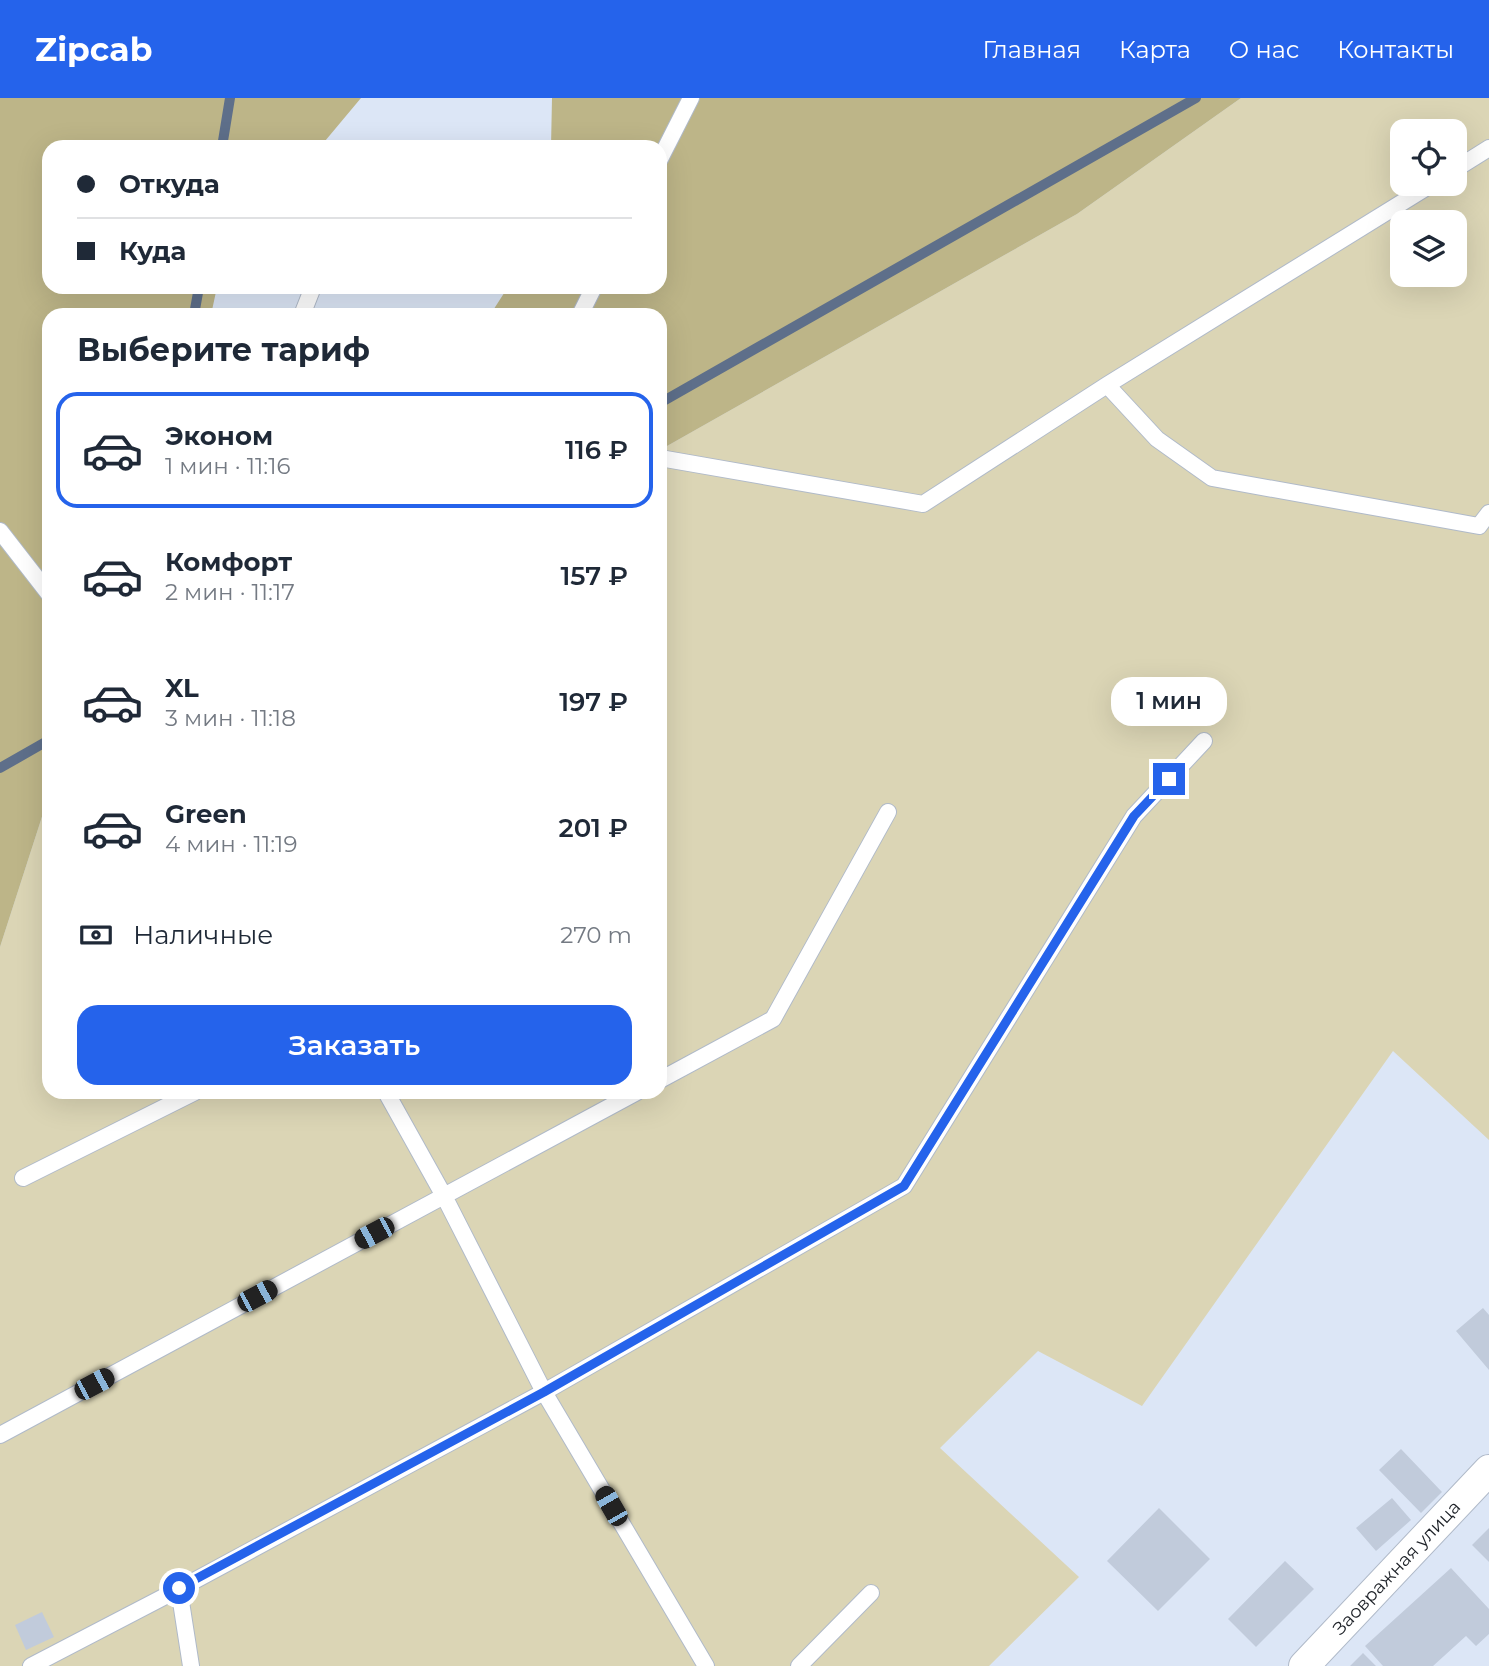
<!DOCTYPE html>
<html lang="ru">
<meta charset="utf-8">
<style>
:root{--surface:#fff;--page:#f2f2f3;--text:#1f2937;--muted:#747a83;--line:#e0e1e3;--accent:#2563eb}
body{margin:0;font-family:Montserrat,sans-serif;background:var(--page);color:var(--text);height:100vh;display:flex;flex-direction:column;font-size:26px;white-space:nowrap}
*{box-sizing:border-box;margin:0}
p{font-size:23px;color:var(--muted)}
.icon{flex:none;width:38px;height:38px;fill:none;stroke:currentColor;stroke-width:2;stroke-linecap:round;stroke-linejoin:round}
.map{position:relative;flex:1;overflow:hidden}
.side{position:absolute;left:42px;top:210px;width:625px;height:791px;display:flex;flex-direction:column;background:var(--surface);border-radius:21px;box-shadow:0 7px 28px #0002}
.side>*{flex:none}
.banner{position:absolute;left:42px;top:42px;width:625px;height:154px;border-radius:21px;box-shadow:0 7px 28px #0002;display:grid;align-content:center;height:154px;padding:0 35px;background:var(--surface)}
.controls{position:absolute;left:1390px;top:21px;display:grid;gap:14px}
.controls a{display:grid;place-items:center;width:77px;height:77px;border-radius:14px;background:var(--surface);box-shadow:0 7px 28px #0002;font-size:35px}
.end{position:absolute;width:32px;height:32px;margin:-16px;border:9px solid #2563eb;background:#fff;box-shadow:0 0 0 4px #fff}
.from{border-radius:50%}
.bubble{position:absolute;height:49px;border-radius:21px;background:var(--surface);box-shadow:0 7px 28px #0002;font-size:23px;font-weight:600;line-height:49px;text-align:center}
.car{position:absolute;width:21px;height:42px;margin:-21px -10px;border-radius:9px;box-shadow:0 0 5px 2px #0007;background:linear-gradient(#222 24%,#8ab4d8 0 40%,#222 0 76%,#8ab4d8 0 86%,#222 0)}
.banner b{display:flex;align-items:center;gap:24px;height:66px;font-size:26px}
.banner b+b{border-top:2px solid var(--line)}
.banner i{width:18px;height:18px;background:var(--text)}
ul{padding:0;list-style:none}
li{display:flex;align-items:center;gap:21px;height:116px;margin:0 14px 10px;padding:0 21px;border:4px solid transparent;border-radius:21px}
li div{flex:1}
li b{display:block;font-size:26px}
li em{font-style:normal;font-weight:600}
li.active{border-color:var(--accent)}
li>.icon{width:63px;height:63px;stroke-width:1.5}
h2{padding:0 35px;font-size:32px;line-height:84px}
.pay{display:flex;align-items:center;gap:18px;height:77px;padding:0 35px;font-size:26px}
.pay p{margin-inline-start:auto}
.primary-button{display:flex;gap:14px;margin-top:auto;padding:14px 35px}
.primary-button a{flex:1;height:80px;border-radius:21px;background:var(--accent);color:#fff;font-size:28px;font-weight:600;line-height:80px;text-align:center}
header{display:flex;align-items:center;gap:42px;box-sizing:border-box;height:98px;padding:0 35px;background:var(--accent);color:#fff}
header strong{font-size:33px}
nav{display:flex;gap:38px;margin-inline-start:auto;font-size:24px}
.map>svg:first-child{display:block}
.green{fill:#dbd5b5;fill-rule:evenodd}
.forest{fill:#bdb588}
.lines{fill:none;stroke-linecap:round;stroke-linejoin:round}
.stream{stroke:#5e6f8a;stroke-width:10}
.building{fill:#c1cbdb}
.lane-casing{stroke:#b0bac9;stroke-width:18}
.street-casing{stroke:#b0bac9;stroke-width:32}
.lane{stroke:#fff;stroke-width:16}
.street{stroke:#fff;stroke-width:30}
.route{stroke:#2563eb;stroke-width:9}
.labels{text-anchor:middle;stroke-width:5;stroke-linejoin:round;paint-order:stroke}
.street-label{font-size:18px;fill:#20242a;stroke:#dce6f6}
</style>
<header>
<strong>Zipcab</strong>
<nav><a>Главная</a><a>Карта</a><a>О нас</a><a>Контакты</a></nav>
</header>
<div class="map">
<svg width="1489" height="1568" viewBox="0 0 1489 1568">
<rect width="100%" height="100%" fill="#dce6f6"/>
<path class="green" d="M1241,0H1489V1042L1393,953L1142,1308L1038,1253L940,1350L1079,1479L989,1568H0V849L49,697V994H660V352L1077,116ZM1402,33H1454V86H1402ZM1402,124H1454V177H1402Z"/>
<path class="forest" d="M0,0H361L320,49H49V189H217L211,217H49V697L0,849Z
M552,0H1241L1077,116L660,352V217H490L508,189H660V49H551Z"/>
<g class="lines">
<path class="stream" d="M222,49L230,0
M194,217L199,189
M660,305L1196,0
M0,670L49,642"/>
</g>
<path class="building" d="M1483,1210L1489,1217V1272L1456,1233Z
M1401,1351L1442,1394L1421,1415L1379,1372Z
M1392,1400L1411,1422L1376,1453L1356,1430Z
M1159,1410L1210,1461L1158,1513L1107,1463Z
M1489,1430V1464L1472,1447Z
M1285,1463L1314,1491L1256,1549L1228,1521Z
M1451,1470L1489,1511V1536L1476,1548L1466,1538L1433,1568H1383L1365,1548Z
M42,1514L54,1539L26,1552L15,1527Z
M1363,1555L1376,1568H1350Z"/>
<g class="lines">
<defs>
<path id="lane" d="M660,61L691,0
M1454,72L1489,50
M302,217L313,189
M580,217L594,189
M1107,287L1157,341L1212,380L1479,428L1489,415
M660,360L923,406L1107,287L1432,86
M0,433L49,496
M660,982L773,921L888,714
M386,994L444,1098L544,1294L706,1568
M23,1080L195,994
M0,1337L637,994
M179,1491L191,1568
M31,1568L179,1491L544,1294L904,1088L1134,718L1204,643
M799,1568L871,1495"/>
<g id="street">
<path id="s1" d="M1304,1568L1489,1372"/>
</g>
</defs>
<use href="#lane" class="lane-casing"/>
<use href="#street" class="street-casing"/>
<use href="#lane" class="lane"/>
<use href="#street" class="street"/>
</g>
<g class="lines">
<path class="route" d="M179,1490L544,1294L904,1088L1134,718L1169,681"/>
</g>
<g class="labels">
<g class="street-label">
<text dy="6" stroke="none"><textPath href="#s1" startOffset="135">Заовражная улица</textPath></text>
</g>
</g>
</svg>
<div class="controls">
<a><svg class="icon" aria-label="locate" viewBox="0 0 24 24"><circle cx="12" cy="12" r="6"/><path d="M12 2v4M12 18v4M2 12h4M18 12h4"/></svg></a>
<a><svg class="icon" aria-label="layers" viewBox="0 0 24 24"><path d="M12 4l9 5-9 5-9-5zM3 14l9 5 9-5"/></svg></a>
</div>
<i class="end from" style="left:179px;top:1490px"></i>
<i class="end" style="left:1169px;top:681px"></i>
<div class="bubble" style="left:1111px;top:579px;width:116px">1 мин</div>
<i class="car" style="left:374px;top:1135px;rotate:242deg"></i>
<i class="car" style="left:257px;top:1198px;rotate:62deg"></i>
<i class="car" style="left:94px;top:1286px;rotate:62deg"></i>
<i class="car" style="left:611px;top:1408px;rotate:330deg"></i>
<div class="banner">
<b><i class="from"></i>Откуда</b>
<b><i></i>Куда</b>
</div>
<section class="side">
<h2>Выберите тариф</h2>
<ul>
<li class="active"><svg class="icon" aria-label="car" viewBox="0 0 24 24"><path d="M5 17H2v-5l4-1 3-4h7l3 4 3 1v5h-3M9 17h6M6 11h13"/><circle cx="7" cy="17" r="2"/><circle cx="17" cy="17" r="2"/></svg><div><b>Эконом</b><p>1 мин · 11:16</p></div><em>116 ₽</em></li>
<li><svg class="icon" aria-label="car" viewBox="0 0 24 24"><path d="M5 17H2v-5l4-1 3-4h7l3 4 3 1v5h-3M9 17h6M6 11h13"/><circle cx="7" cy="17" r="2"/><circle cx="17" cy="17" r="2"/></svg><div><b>Комфорт</b><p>2 мин · 11:17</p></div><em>157 ₽</em></li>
<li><svg class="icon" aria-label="car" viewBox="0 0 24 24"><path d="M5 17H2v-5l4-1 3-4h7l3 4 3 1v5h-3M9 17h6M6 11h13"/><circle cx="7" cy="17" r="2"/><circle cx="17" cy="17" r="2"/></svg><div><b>XL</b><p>3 мин · 11:18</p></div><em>197 ₽</em></li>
<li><svg class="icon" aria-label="car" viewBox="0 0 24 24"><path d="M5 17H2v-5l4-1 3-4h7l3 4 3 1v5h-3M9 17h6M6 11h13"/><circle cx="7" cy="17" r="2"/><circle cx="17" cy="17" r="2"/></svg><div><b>Green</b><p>4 мин · 11:19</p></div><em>201 ₽</em></li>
</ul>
<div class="pay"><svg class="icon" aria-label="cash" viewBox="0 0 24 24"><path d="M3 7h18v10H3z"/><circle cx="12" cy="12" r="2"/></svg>Наличные<p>270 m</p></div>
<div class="primary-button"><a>Заказать</a></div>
</section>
</div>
